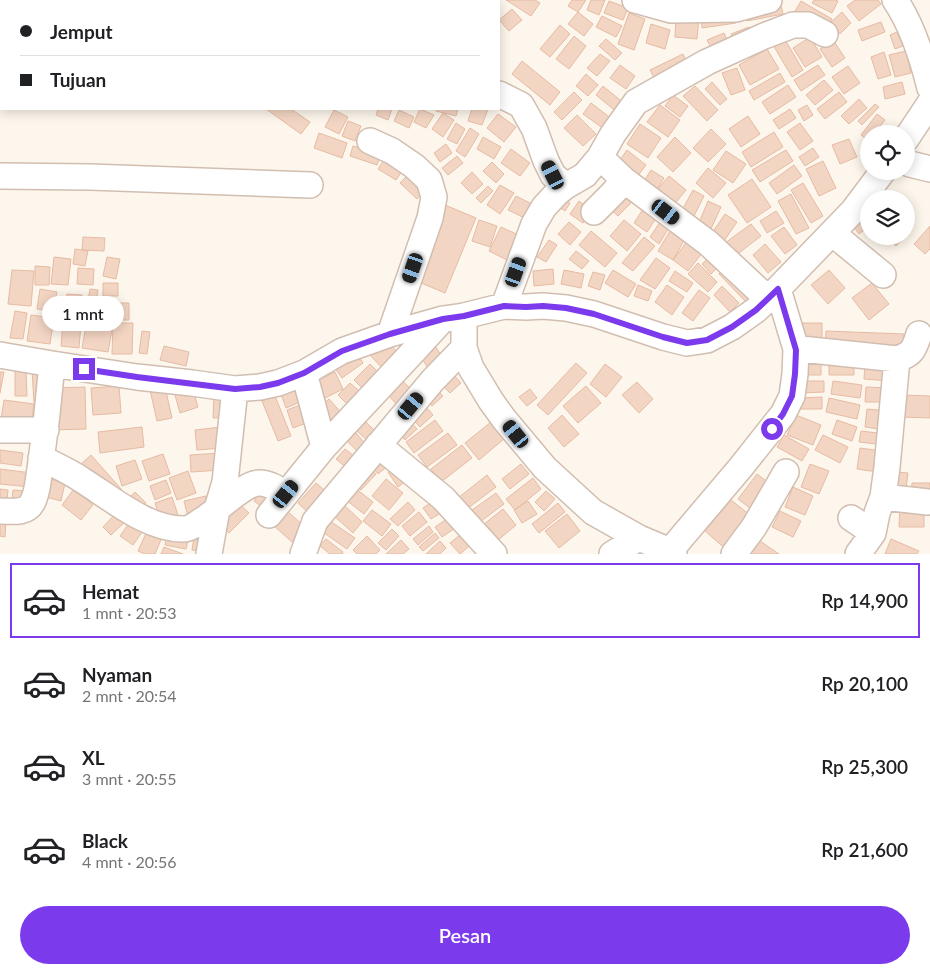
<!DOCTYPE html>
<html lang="id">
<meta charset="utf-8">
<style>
:root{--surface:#fff;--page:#f6f6f6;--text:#202124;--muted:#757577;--line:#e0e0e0;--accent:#7c3aed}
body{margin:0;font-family:Lato,sans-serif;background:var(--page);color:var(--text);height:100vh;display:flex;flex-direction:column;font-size:19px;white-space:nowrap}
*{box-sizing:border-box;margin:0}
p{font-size:16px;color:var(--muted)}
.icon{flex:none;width:28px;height:28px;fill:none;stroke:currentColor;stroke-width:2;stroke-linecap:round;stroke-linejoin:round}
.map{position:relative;height:554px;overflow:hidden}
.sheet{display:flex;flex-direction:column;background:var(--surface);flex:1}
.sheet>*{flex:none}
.guide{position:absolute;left:0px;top:0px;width:500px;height:110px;box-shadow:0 2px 12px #0003;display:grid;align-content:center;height:110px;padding:0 20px;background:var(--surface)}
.buttons{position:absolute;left:860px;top:125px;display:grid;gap:10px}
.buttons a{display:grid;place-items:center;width:55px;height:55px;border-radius:50%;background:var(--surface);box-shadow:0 2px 12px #0003;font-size:25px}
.end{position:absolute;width:22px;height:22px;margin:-11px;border:6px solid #7c3aed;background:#fff;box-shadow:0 0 0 2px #fff}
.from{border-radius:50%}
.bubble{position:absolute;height:35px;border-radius:18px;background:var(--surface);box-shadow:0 2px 12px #0003;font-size:16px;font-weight:600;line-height:35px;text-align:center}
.car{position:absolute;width:15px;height:30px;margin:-15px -8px;border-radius:6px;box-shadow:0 0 4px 1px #0007;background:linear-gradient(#222 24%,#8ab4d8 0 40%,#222 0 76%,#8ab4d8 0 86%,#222 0)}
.guide b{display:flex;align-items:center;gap:18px;height:48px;font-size:19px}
.guide b+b{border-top:1px solid var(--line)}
.guide i{width:12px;height:12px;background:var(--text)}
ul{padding:9px 0 0;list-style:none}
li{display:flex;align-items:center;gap:15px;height:75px;margin:0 10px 8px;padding:0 10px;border:2px solid transparent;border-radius:0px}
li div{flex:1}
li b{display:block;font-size:19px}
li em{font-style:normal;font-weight:600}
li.current{border-color:var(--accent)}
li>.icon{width:45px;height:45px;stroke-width:1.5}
.cta{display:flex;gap:10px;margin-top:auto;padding:10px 20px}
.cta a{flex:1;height:58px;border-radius:30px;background:var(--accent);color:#fff;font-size:20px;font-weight:600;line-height:58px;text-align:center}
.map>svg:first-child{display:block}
.building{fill:#f3d5c3;stroke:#e6bba3}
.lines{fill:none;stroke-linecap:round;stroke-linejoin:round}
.minor-casing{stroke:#d1beb0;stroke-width:28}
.minor{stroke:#fff;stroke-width:25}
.route{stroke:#7c3aed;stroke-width:6}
</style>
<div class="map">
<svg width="930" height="554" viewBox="0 0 930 554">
<rect width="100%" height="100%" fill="#fdf6ec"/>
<path class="building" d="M506,0H535L540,3L531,16Z
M572,0H586L578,12L568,6Z
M591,0H605L599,15L587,10Z
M780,0L783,14L747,21L744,7Z
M814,0H835L838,1L832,13L812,3Z
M855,0H878L881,4L859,21L847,6Z
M609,1L628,8L623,20L604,13Z
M801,1L832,19L824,31L794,13Z
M512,9L522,20L509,31L499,20Z
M735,10L736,23L702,28L701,14Z
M578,12L593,24L584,36L568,24Z
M842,12L851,23L840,34L830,23Z
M629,13L645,19L634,50L618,44Z
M602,16L622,26L616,37L596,27Z
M676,16L699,17L697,39L675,37Z
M881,22L885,32L862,41L858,30Z
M651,24L670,30L665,49L646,43Z
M560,25L570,34L550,57L540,49Z
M749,27L752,36L734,43L731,34Z
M897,32L903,46L895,49L890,35Z
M724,33L730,47L714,54L707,40Z
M574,36L586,46L569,69L556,59Z
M810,37L822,57L805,67L793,48Z
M784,38L803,70L792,77L773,45Z
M606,39L622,53L615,60L599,46Z
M833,40L845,58L832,67L820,49Z
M767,49L779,69L750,85L739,65Z
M906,51L911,73L895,77L889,55Z
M884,52L891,75L878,79L871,57Z
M600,54L610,61L597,76L587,68Z
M683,54L690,69L658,85L650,70Z
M522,61L560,92L550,105L512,74Z
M620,65L635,76L626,89L610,78Z
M818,65L825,75L801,91L794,80Z
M848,66L860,83L844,94L832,77Z
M737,68L745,90L731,95L722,73Z
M780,73L785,82L754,100L749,91Z
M586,74L598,85L588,96L576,86Z
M824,80L833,90L815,105L806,95Z
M712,82L727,99L720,105L705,89Z
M902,82L905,94L885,99L883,87Z
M788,85L796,97L770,114L762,102Z
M603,86L625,104L618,113L596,95Z
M695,86L718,110L707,121L683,96Z
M574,92L582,100L562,120L554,112Z
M839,92L847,102L825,119L817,109Z
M673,95L688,106L680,117L665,106Z
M859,99L867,108L849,124L841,116Z
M591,103L612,119L604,129L583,114Z
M875,104L879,107L862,125L858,121Z
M660,105L680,120L668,137L647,122Z
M807,105L813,115L804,121L798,110Z
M266,109H291L310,122L301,134Z
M378,109H392L388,120L376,115Z
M420,109L434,115L426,128L414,122Z
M437,109H458L456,116L436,111Z
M472,109H488L482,125L468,121Z
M790,109L796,118L779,129L773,120Z
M334,110L348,117L339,134L325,127Z
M399,110L414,117L409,128L394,121Z
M443,113L454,120L443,137L432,129Z
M498,114L516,127L504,142L487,128Z
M877,114L885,120L874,134H869V141L861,135Z
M577,115L596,134L583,146L564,128Z
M748,116L760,134L741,147L729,129Z
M348,121L361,126L355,141L342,136Z
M456,123L465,129L457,144L447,139Z
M800,123L813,141L800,150L787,132Z
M640,124L661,138L648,158L627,144Z
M887,125L897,131L895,134H881Z
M470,128L479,134L465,157L456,151Z
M711,129L726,144L708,162L693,148Z
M774,132L783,147L751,167L742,152Z
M319,133L347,143L342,158L314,148Z
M483,137L501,147L494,159L477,149Z
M675,137L691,153L673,172L657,157Z
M849,139L857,157L840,164L832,145Z
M446,144L452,153L440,162L434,153Z
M353,146L381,154L377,165L350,156Z
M813,148L819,157L805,166L799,157Z
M511,149L530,163L520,176L501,163Z
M627,150L646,165L634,181L615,167Z
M786,150L793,161L760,182L752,170Z
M726,151L746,164L733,183L713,170Z
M457,156L463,163L448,175L442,168Z
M386,157L404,168L396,180L378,169Z
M823,161L836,188L819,196L806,169Z
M492,162L504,174L496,183L483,171Z
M794,165L802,176L777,194L769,183Z
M708,168L726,183L713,198L696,183Z
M651,170L664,178L654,194L641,186Z
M412,171L429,187L417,199L400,183Z
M472,172L483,184L472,194L461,183Z
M669,176L686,190L673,206L655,192Z
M752,179L771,207L747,223L728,195Z
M803,183L823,216L811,223L791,190Z
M623,184L637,197L618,216L604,203Z
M500,185L514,193L500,214L487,205Z
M488,186L493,191L481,203L476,198Z
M693,190L704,196L692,220L680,214Z
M791,194L809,228L796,234L778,201Z
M516,196L540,208L533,222L508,210Z
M561,197L570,203L565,211L556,205Z
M579,201L591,210L583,223L570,214Z
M708,201L721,207L710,231L698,225Z
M647,203L660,212L647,232L634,223Z
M445,205L476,218L445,293L414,280Z
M776,211L784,223L767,233L760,221Z
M725,214L737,222L724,241L712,233Z
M863,214L869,222V226L859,234L851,223Z
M664,216L673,221L659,244L650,237Z
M479,220L497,226L490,247L472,241Z
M624,220L641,234L627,251L610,236Z
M569,222L581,232L570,245L558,234Z
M751,224L761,236L735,256L725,243Z
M673,226L687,235L673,260L658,251Z
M930,226V249L925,254L914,244Z
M501,227L527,239L515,264L489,251Z
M784,227L797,245L785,254L771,236Z
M591,231L617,253L605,267L579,245Z
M691,236L706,248L688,271L673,260Z
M885,236H903L904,237L896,246Z
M83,237L105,238L104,251L82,250Z
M644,237L655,246L633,271L622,263Z
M549,240L557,245L546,262L537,257Z
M765,244L781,262L768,273L753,255Z
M75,249L88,251L85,266L73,264Z
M576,251L589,261L582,269L569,259Z
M716,251L725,260L711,274L702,264Z
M54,257L71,259L68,285L51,284Z
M107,257L120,259L116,279L103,276Z
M656,258L670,268L655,289L640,280Z
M698,263L717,282L708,292L688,274Z
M728,264L756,293L746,302L719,274Z
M35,266L50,267L49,285H35Z
M78,268L94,269L93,285L77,284Z
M553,269L554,284L534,286L533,271Z
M12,270L34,271L31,306L8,304Z
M564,270L584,274L581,288L561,284Z
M613,270L636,284L628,297L605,283Z
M829,270L845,288L828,304L811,285Z
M675,271L693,283L687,292L669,281Z
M593,272L605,275L600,290L588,286Z
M103,283H118V296H103Z
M872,283L889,304L869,320L852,298Z
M638,285L652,291L648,301L634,296Z
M667,285L684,297L672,315L655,302Z
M722,286L739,303L730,312L714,295Z
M40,289L57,292L53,311L37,309Z
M90,289L98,290L93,319L85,318Z
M699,290L710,298L693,321L682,313Z
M67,294L82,295L79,319L65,318Z
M113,303H129V320H112Z
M103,305L112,307L109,325L99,323Z
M15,311L27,313L23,339L10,338Z
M31,315L54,318L50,344L27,341Z
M63,323L81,324L79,348L61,346Z
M113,323H133L132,354H112Z
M799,323H822V344H799Z
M86,326L112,330L108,352L82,348Z
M142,331L150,332L147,354L139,353Z
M826,331L904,334L903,352L825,350Z
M384,338L402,357L386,372L368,353Z
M164,346L189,352L186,366L160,360Z
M435,346L445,361L429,370L420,355Z
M354,349L363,363L342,378L332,364Z
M801,358H821V375H801Z
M829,358H854V375H829Z
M576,363L587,373L548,415L537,405Z
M865,363L891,366L890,381L864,379Z
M370,364L383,377L367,393L354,380Z
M605,364L622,377L606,397L590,384Z
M46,368L48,402L34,403L32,370Z
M15,370H26L27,396H15Z
M0,372H4L0,393Z
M335,372L343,389L317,402L309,385Z
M453,374L461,383L450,393L441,384Z
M402,380L415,394L400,408L387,394Z
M800,381H824V392L800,393Z
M833,381L862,385L860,398L831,394Z
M637,382L653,399L639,413L622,395Z
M350,383L365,396L352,409L338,395Z
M299,384L305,400L286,408L280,391Z
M119,386L121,413L93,415L91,388Z
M586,386L601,403L578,423L563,406Z
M85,387L86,429L52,430L51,388Z
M165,387L172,418L157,421L150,390Z
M866,387L891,388V402H865Z
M435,388L443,396L432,406L425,398Z
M530,389L537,398L527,406L519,397Z
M193,390L198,407L180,413L175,395Z
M214,394L227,395L226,418H213Z
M903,395L930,396V418L902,417Z
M275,396L291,436L278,441L262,401Z
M822,397V409H800V398Z
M829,398L860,405L857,419L826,412Z
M329,399L345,417L333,427L318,408Z
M4,400L34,404L31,424L1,420Z
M308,402L314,420L293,428L287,410Z
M422,402L433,415L420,427L408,414Z
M867,409L888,411L886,430L865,427Z
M562,415L579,434L564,447L548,428Z
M796,415L821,425L813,445L787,435Z
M435,420L443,431L414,453L406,442Z
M837,420L857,427L852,441L832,434Z
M410,421L417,429L405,440L398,432Z
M366,422L378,434L370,443L357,431Z
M491,422L504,439L479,460L465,443Z
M142,427L144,447L100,453L98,432Z
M221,427L223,448L197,450L195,430Z
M861,431L886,434L885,445L859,442Z
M356,433L369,448L361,455L347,441Z
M448,433L457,445L427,467L418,455Z
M784,435L809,449L802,461L777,447Z
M823,435L848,447L840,463L815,450Z
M462,445L472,458L441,482L431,469Z
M860,448L888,452L884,473L857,469Z
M345,449L358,459L349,470L336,459Z
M0,450L23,453L21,466L0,463Z
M221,453L222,470L191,472L190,455Z
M163,454L170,474L149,481L142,461Z
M91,455L122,490L112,499L81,464Z
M135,460L142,479L122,486L116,466Z
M368,462L391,463L378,474Z
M400,464L410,478L398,487L388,472Z
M521,464L529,474L510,489L502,479Z
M810,464L829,471L819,494L801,487Z
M366,466L376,474L361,490L351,482Z
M0,469L32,473L30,487L0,484Z
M188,471L196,493L177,500L169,478Z
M897,472L908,473L905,496L894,494Z
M757,474L774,487L755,512L738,499Z
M487,475L496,487L467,509L458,498Z
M47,478L65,483L61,501L42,496Z
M533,478L541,489L515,510L506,499Z
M386,479L403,493L389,510L372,496Z
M166,480L171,493L155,500L150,486Z
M316,483L331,496L313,517L298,503Z
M912,483H930V499L911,498Z
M793,487L813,496L805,515L785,507Z
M263,488L278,499L269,512L254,501Z
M355,488L373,502L364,514L346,500Z
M0,489L8,490L7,501L0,500Z
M74,489L93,505L81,520L62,505Z
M13,490L29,491L28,501L12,499Z
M546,491L555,499L544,511L535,502Z
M135,492L146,503L138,512L126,501Z
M496,493L504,504L480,522L472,510Z
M206,496L209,512L188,517L184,501Z
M172,497L179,518L162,524L155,503Z
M439,497L447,509L431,519L423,508Z
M731,500L755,519L728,551L705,531Z
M528,501L537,514L522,523L514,510Z
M237,502L249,513L229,533L217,522Z
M408,502L415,510L398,526L390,519Z
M558,503L565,512L539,533L532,524Z
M343,504L362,522L353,533L333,515Z
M900,504L924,505V527H899Z
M503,509L516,525L497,541L483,525Z
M119,510L128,519L111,535L103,527Z
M286,510L305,527L292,542L273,525Z
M372,510L391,524L382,536L363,521Z
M780,511L801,521L793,537L772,527Z
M419,512L427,522L410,536L402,526Z
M454,514L461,524L442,537L435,527Z
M567,514L580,531L559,548L545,531Z
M0,516L6,517L5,537L0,536Z
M134,516L147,525L133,545L120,536Z
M327,519L355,538L347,549L320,530Z
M429,526L433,532L418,545L413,539Z
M148,529L163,535L155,554H145L138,551Z
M392,529L399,536L386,550L378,543Z
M195,530L208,531L205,551L192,550Z
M466,530L475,541L460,554L450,543Z
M168,531L189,535L186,549L165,545Z
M435,533L439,538L423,551L419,547Z
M367,536L380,550L376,554H357L353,550Z
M326,539L343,552L342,554H330L320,546Z
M757,539L779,554H746Z
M891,539L919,551L917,554H885Z
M401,540L409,549L403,554H386Z
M440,541L446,548L440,554H426Z
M164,547L183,554H161Z"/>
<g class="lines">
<defs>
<path id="minor" d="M285,0L286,1
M635,0L671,10L736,9L769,0
M895,0C911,23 923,60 930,88
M499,94L521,105L534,128L546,161L553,175L566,186L585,175L600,157L613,134L636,102L707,62L764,36L793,25H808L825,34
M906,139L930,103
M370,141L392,151L414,166L429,180L434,197L430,218L390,334
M600,157L624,180L708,243L768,299
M906,162L910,164L930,169
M0,176L90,177L310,185
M594,212L613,193L624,180
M832,233L883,275
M778,289L796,349H801L897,359C913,354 914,349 919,334
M504,306L534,224L544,207L557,193L566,186
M464,316V348L471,368L491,401L504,419L545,468L593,512L639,538L670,551L674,554
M0,355L52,364L137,377L192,383L235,389L260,387L278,383L304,373L342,351L390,334L443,319L464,316L504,306L526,307L543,306L566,308L594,314L663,337L687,343L707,340L732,327L756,310L768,299L853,211L883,171
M304,373L324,447
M0,430H46
M378,445L443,498L494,554
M41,458C55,465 69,471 82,480C111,498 148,530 184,529C190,529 196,524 201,521C216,512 243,484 258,483C268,482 278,489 286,494
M883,497L928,502
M0,511C11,511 26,514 32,503C38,493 38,479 40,469C45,434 49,399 52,364
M269,515L324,447L411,354L443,319
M851,518L873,533
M670,551L741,467L783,414L792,396L795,374L796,349
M209,554L217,509L225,482L235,389
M303,554L315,521L433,380L464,348
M612,554L639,538
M734,554L754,527L786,472
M858,554L873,533L877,513L883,497L887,467L897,359"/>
</defs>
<use href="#minor" class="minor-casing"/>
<use href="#minor" class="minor"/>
</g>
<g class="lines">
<path class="route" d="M84,369L137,377L235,389L260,387L278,383L304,373L342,351L390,334L443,319L464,316L504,306L526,307L543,306L566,308L594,314L663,337L687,343L707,340L732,327L756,310L778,289L796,350L795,374L792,396L783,414L772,429"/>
</g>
</svg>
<div class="buttons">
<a><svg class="icon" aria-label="locate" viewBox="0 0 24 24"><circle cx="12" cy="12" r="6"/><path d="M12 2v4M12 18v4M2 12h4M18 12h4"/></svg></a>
<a><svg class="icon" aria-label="layers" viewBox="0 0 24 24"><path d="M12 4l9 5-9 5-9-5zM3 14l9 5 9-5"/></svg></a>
</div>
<i class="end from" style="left:772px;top:429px"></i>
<i class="end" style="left:84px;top:369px"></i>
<div class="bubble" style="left:42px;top:296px;width:82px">1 mnt</div>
<i class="car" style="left:553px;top:175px;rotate:333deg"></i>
<i class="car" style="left:666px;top:212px;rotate:127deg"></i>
<i class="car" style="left:413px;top:268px;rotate:199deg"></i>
<i class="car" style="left:516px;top:272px;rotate:20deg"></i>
<i class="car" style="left:411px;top:406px;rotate:40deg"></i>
<i class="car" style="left:516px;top:434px;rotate:321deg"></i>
<i class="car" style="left:286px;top:494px;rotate:39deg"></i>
<div class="guide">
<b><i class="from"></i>Jemput</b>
<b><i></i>Tujuan</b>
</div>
</div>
<section class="sheet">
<ul>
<li class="current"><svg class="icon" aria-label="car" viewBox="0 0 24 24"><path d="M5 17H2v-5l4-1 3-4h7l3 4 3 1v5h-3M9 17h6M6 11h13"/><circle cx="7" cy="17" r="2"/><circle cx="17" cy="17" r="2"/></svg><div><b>Hemat</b><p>1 mnt · 20:53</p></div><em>Rp 14,900</em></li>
<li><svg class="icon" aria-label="car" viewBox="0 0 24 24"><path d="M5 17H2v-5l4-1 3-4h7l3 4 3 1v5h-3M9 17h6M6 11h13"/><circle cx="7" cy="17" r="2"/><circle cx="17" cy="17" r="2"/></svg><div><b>Nyaman</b><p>2 mnt · 20:54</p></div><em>Rp 20,100</em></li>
<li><svg class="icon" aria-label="car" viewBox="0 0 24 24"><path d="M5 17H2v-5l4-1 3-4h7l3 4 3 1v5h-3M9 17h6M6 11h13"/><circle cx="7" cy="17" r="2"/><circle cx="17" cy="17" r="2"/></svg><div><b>XL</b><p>3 mnt · 20:55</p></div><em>Rp 25,300</em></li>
<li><svg class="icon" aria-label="car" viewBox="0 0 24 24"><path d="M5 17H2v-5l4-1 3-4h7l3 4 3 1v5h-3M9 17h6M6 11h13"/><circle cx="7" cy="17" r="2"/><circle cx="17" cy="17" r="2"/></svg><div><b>Black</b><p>4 mnt · 20:56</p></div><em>Rp 21,600</em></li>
</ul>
<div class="cta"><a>Pesan</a></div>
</section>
